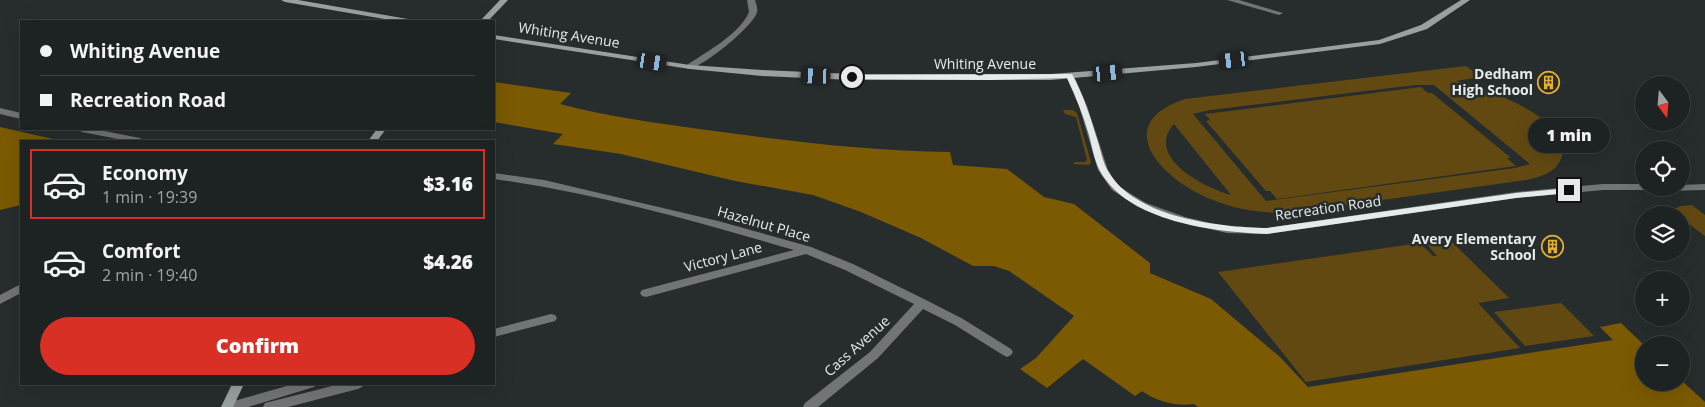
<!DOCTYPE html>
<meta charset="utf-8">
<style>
:root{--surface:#1d2222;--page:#252a2a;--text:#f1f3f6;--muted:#a0a4a5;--line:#3b3f40;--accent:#d93025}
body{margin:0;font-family:"Open Sans",sans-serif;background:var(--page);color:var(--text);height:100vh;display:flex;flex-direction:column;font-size:19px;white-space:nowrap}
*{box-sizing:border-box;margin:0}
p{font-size:16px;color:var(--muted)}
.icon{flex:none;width:28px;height:28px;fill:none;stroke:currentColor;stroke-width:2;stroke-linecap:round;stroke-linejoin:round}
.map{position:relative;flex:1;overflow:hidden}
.details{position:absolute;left:20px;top:140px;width:475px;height:245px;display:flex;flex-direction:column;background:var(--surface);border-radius:0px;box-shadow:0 5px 20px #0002,0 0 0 1px var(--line)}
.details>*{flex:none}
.banner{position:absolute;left:20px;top:20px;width:475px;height:110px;border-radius:0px;box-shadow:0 5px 20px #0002,0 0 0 1px var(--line);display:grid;align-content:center;height:110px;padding:0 20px;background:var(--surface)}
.needle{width:32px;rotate:164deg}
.controls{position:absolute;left:1635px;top:76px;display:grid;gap:10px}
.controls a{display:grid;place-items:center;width:55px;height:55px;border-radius:50%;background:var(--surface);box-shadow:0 5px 20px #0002,0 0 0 1px var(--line);font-size:25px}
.end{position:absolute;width:22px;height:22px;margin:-11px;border:6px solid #e6eaea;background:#111;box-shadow:0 0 0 2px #111}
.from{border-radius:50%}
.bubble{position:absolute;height:35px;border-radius:18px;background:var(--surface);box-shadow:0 5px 20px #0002,0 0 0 1px var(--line);font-size:16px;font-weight:800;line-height:35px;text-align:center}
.car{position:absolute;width:15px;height:30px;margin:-15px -8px;border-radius:6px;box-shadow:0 0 4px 1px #0007;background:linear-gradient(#222 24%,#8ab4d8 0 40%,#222 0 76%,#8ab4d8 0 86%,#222 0)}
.banner b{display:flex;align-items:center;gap:18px;height:48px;font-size:19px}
.banner b+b{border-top:1px solid var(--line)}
.banner i{width:12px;height:12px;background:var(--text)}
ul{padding:9px 0 0;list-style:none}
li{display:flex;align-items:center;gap:15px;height:70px;margin:0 10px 8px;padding:0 10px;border:2px solid transparent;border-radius:0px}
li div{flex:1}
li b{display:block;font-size:19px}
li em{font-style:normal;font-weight:800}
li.on{border-color:var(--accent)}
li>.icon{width:45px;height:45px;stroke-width:1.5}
.cta{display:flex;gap:10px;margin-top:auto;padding:10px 20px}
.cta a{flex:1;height:58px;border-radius:30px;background:var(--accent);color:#fff;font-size:20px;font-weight:800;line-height:58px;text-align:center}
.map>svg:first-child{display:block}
.green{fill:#624912;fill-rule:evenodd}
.forest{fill:#7b5a01}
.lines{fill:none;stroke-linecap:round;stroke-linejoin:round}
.street{fill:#727576;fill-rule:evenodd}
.secondary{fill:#9a9fa0;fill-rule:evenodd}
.route{fill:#e6eaea}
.labels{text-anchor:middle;stroke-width:5;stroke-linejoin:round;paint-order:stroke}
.street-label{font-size:14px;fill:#e6eaea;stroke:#272d2d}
.poi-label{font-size:14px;font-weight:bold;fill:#e6eaea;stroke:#272d2d;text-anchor:end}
</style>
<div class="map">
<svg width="1705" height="407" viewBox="0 0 1705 407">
<rect width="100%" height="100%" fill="#272d2d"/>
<path class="green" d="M1466,66L1481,77L1456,81C1484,88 1568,116 1562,155C1559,172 1540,177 1526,180L1289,213C1262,213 1237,210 1213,200C1165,182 1107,125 1185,99ZM1415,85H1434L1530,164L1515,168L1266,201L1193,114L1210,110ZM1174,124L1231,195C1205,188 1144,157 1174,124Z
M1421,87L1428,93H1432L1511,158H1507L1516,166L1277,199L1270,191H1266L1206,121L1210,120L1205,114Z
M1063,110H1073L1077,113L1091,162L1089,165L1074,164V162H1085L1087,160L1076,117L1065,114Z
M1692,205L1705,215V236L1681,218V215H1678L1672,210L1681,206Z
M1448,238L1509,298L1478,303L1520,348L1306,382L1218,272L1420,243L1433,256H1437L1424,241Z
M1561,303L1594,336L1525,346L1494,312Z"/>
<path class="forest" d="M494,82L571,93L560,104C608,117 658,123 707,130C788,141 868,151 950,152L953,165L1007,169L1044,197L1074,204L1150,263V273L1211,299L1280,357L1308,387L1613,340L1600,327L1621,323L1644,345V382H1681V380L1705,402V407H1198L1194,404C1176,407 1156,401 1142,391L1135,396L1083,359L1047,388L1020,369L1036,358L1074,316L1009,271L994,266H973L921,238L861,212L813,195L735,181L621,154L553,144L563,134L494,122Z
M0,127L62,141H21V205L0,210Z"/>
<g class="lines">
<path class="street" d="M747,0H755C756,4 758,8 757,12C754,26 700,70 687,69V65C706,52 740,34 749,12Z
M1227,0H1239L1283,13L1279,15Z
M1070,73L1074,76L1087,106L1108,170L1118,186L1146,203L1185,217L1227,227L1267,228L1516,192L1603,184H1644V188H1649L1644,190H1603L1516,198L1267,234L1227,233L1179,222L1138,207L1112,190L1098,170L1079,106L1066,76Z
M0,108L21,113V119L0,114Z
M77,129H94L140,138L145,141H128L82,132Z
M494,173L544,180L718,221L811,247L853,264L926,300L963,319L1011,349L1013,352L1011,355L1007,357L1003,355L955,325L923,309L878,358L818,407H803L805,403L870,352L914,304L845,270L806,254L646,297L642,296L640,293L642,290L794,250C695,221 595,193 494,179Z
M1705,184V190L1665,191L1660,188H1681V185Z
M21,284V293L0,304V295Z
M551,314L555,315L557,318L555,321L494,337V329Z
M294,384H316L314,387L248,407H225L227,403Z
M340,384H364L362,387L358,389L288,407H263L265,403L269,402Z"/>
<path class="secondary" d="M281,0H298L408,19L412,21H396L285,2Z
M500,0H508L488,21H480Z
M1461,0H1470L1427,29L1380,44L1196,67L1051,80H852L762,76L690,69L494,39V35L690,65L762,70L852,74H1051L1196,63L1379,40L1421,25Z
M377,129H386L377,141H368Z
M232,384H244L233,407H221Z"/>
</g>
<path class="route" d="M1072,74C1084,96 1091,119 1098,142C1101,151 1103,163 1108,171C1135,218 1219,227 1267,228L1516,193L1569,188L1573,190L1569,193L1516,198L1267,234C1215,232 1128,222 1100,171C1094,160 1092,146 1089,135C1083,115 1076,97 1067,78L991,80L852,79L848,77L852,75Z"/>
<defs>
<symbol id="building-ring" viewBox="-11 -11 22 22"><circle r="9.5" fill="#272d2d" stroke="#e3ae34" stroke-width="1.5"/><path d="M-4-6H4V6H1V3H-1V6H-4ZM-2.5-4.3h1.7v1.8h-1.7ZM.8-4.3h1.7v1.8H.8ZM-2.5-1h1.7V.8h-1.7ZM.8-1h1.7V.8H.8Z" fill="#e3ae34"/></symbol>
</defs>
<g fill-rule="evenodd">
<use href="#building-ring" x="1536" y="70" width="25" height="25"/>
<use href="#building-ring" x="1540" y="234" width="25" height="25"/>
</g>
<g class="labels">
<g class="street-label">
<text transform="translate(569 35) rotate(9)" y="5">Whiting Avenue</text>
<text x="985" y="69">Whiting Avenue</text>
<text transform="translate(1328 208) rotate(-8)" y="5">Recreation Road</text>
<text transform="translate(764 224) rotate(16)" y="5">Hazelnut Place</text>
<text transform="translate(723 257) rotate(-15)" y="5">Victory Lane</text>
<text transform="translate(857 346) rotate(-42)" y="5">Cass Avenue</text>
</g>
<g class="poi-label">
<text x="1533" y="79">Dedham<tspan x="1533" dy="16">High School</tspan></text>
<text x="1536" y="244">Avery Elementary<tspan x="1536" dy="16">School</tspan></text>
</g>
</g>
</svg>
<div class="controls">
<a><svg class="needle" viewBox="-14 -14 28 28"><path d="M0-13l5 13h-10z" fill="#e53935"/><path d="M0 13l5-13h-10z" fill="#a0a4a5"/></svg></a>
<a><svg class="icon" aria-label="locate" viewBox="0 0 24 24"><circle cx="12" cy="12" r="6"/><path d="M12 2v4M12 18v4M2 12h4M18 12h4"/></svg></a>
<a><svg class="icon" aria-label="layers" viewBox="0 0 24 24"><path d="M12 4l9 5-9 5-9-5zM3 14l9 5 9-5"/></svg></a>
<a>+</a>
<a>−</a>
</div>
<i class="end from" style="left:852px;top:77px"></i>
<i class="end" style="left:1569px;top:190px"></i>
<div class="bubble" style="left:1528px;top:118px;width:82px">1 min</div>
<i class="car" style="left:1234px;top:60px;rotate:263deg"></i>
<i class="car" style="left:652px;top:62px;rotate:99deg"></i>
<i class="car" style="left:1108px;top:73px;rotate:84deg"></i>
<i class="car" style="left:816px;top:76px;rotate:272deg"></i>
<div class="banner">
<b><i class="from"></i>Whiting Avenue</b>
<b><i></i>Recreation Road</b>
</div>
<section class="details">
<ul>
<li class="on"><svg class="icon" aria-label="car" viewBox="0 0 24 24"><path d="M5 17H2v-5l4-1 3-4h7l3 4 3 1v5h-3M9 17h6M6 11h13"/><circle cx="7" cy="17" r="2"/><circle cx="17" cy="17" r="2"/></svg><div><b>Economy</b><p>1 min · 19:39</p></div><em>$3.16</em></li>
<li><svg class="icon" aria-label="car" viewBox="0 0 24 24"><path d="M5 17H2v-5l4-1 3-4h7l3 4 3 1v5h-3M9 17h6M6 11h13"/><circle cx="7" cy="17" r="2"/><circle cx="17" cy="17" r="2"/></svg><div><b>Comfort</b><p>2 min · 19:40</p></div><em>$4.26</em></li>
</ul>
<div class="cta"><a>Confirm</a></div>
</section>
</div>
